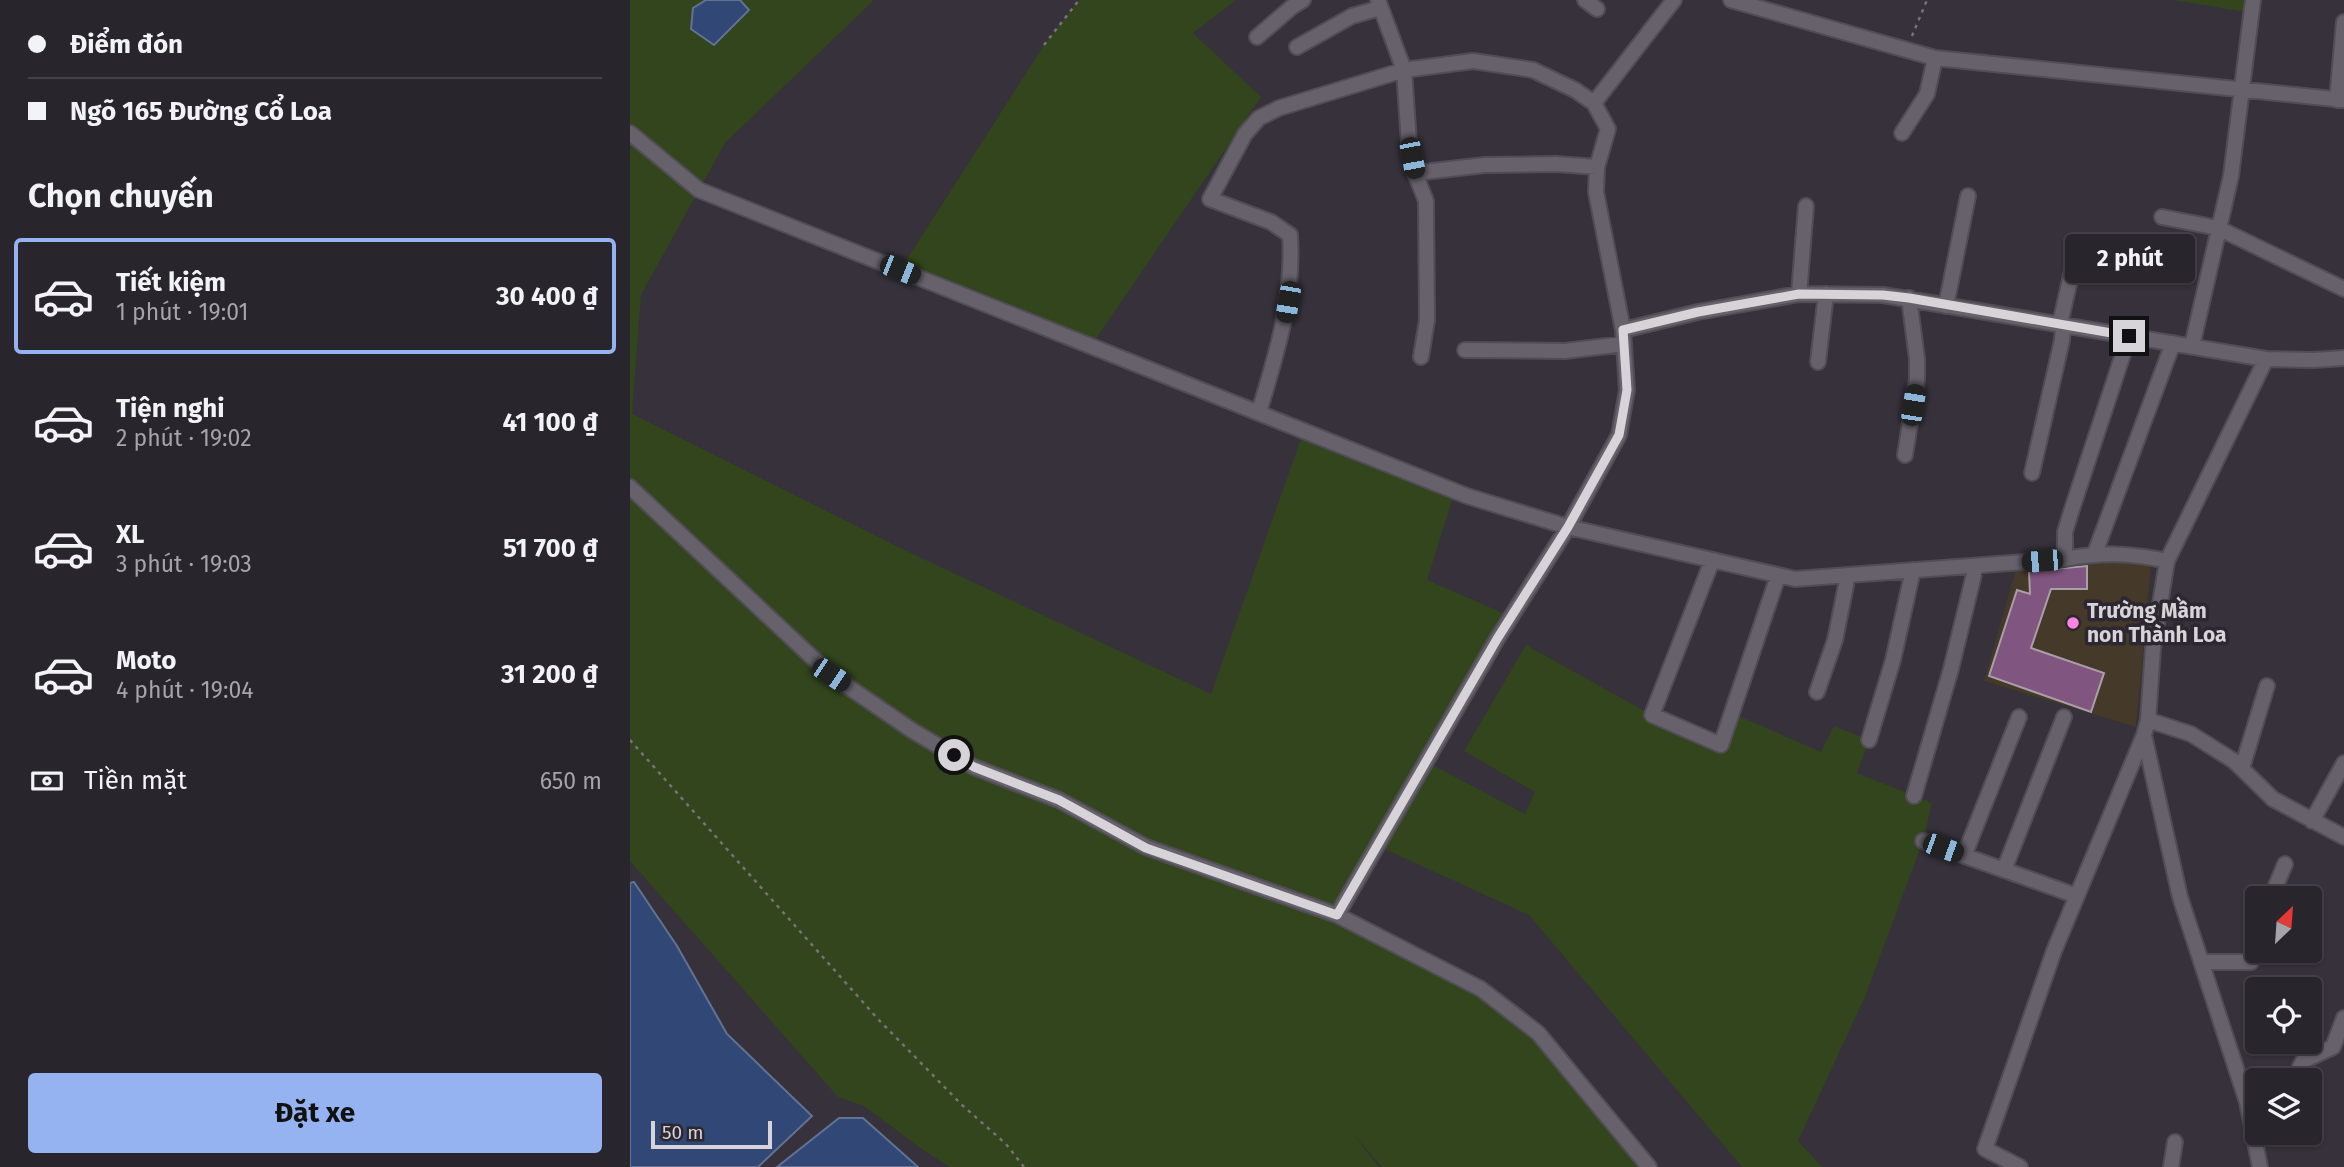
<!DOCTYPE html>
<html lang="vi">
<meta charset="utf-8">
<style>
:root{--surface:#28252c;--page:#343138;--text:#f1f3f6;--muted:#a5a5a9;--line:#444248;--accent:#95b2f1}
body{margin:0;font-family:"Fira Sans",sans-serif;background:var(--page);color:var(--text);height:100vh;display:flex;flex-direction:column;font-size:26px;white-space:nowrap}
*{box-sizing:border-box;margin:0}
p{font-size:23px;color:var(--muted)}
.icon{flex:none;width:38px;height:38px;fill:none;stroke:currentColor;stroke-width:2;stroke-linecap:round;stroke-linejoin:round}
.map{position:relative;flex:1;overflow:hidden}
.side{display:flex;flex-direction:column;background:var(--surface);width:630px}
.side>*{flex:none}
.guide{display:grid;align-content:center;height:154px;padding:0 28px;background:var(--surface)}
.needle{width:46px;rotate:25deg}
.buttons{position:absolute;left:1615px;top:886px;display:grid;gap:14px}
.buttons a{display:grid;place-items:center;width:77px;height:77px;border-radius:7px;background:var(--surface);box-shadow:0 2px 5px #0004,0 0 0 2px var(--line);font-size:35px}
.scale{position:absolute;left:21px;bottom:18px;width:121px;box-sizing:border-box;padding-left:7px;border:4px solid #d7d4d9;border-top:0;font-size:19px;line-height:24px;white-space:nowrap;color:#d7d4d9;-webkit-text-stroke:5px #2c2730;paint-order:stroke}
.end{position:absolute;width:32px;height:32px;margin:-16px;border:9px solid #d7d4d9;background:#111;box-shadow:0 0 0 4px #111}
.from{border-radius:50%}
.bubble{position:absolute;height:49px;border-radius:7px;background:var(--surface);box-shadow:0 2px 5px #0004,0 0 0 2px var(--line);font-size:23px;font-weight:700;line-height:49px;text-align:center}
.car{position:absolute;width:21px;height:42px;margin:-21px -10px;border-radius:9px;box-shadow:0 0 5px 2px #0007;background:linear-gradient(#222 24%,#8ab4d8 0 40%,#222 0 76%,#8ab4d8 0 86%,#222 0)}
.guide b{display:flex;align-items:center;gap:24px;height:66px;font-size:26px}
.guide b+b{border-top:2px solid var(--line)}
.guide i{width:18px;height:18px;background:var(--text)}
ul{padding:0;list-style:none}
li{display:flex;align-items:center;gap:21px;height:116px;margin:0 14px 10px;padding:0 14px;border:4px solid transparent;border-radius:7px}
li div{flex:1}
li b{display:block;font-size:26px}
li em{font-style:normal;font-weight:700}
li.current{border-color:var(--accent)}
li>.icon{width:63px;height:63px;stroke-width:1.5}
h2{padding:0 28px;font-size:32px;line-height:84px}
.pay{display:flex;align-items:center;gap:18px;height:77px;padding:0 28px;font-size:26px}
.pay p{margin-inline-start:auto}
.action{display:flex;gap:14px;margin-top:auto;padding:14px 28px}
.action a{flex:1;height:80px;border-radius:7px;background:var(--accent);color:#111;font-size:28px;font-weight:700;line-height:80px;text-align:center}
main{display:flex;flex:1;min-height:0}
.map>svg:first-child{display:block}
.education{fill:#45392a}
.green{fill:#32451d}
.water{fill:#314876;stroke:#637294;stroke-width:2}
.building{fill:#80557f;stroke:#a99fa8;stroke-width:2}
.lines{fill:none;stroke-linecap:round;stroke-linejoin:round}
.minor-casing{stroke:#514d55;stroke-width:18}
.path{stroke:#77727a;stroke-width:2.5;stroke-dasharray:3.5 5;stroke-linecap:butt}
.minor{stroke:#66616b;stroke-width:14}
.route{stroke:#d7d4d9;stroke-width:9}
.poi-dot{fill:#ff85df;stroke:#2c2730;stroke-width:2.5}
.labels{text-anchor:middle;stroke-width:7;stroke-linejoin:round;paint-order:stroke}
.poi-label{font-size:21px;font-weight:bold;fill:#d7d4d9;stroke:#2c2730;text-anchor:start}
</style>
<main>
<section class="side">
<div class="guide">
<b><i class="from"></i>Điểm đón</b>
<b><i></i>Ngõ 165 Đường Cổ Loa</b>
</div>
<h2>Chọn chuyến</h2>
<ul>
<li class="current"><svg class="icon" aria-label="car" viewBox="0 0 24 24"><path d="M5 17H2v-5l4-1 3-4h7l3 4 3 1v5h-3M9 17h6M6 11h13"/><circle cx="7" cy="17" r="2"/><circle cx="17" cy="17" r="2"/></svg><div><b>Tiết kiệm</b><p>1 phút · 19:01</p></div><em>30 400 ₫</em></li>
<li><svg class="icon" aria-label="car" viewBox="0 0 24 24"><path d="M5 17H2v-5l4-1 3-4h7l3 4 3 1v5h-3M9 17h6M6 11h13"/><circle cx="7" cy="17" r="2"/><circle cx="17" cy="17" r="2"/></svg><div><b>Tiện nghi</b><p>2 phút · 19:02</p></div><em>41 100 ₫</em></li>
<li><svg class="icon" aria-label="car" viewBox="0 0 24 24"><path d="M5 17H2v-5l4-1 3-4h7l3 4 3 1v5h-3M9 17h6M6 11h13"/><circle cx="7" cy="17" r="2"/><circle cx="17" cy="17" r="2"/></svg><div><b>XL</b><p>3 phút · 19:03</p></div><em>51 700 ₫</em></li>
<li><svg class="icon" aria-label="car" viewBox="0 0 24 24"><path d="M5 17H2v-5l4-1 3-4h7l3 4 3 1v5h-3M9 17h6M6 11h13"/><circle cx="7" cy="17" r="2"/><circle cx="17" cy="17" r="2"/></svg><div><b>Moto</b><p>4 phút · 19:04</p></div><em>31 200 ₫</em></li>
</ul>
<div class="pay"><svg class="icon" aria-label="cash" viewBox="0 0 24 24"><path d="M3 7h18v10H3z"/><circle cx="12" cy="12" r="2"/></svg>Tiền mặt<p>650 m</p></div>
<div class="action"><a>Đặt xe</a></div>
</section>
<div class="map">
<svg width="1714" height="1167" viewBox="0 0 1714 1167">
<rect width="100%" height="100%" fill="#36313a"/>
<path class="education" d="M1498,561L1521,565L1506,727L1354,681L1387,566Z"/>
<path class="green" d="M0,0H76L63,8L118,11L110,0H244L95,143L11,295L2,414L268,547L581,694L674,430L825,491L797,580L882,617L797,762L895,814L905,792L834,751L896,645L1022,715L1090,745L1102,713L1191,752L1204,726L1239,740L1227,773L1302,803L1293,841L1234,999L1168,1141L1192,1167H1112L899,915L748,846L708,915L779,951L908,1033L1017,1167H752L722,1133L749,1167H320L293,1150L234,1106L208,1097L0,861Z
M449,0H606L563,33L631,97L461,346L270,270L414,45Z
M1543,0H1623L1621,13Z"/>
<path class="water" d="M76,0H110L119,10L84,45L61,29L63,8Z
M4,882L47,946L97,1034L182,1116L128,1167H0V883Z
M209,1118H233L288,1167H147Z"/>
<path class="building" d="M1457,566V589H1421L1401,648L1474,673L1461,712L1359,676L1387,590L1400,594L1399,571Z"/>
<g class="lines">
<defs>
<path id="minor" d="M748,0L774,70L779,143L785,173L796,201L797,320L791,357
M955,0L967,9
M1101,0L1305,58L1714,100
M627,37L663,6L673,0
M667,47L722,16L750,8
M1707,100L1714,22
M964,103L1044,0
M0,133L69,190L837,496L938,527L1165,579L1435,559C1472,552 1500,553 1537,561
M1272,133L1297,94L1305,58
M785,173L855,165L926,164L967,167
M1532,217L1588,228L1714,289
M1169,294L1176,206
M1316,306L1338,196
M1430,324L1448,244
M993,330L1068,312L1169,294L1253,295L1636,359L1684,360L1714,358
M1562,346L1601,176L1623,0
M835,350L935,351L994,344
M1188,362L1196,294
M629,412C647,352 664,299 660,235L641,222L580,199L615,134L629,118L649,108L774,70L843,61L903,70L945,90L964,103L978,129L967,167L966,192L993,330L997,390L989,435L938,527L867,639L707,915
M1275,455L1287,379V359L1279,298
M1402,473L1432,340L1433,325
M0,487L201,675L283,731L344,767L429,800L516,847L707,915L851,989L908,1033L1019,1167
M1465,553L1543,343
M1435,559V532L1442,509L1499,336
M1082,561L1022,715L1091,745L1148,576
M1187,692L1205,640L1218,575
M1518,720L1561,734L1604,761L1643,799L1714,837
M1514,735L1550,897L1617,1102L1630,1167
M1239,740L1263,660L1283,570
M1612,768L1637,686
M1284,796L1321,669L1346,566
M1682,821L1714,763
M1293,841L1447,896
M1334,856L1389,717
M1374,870L1434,717
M1641,898L1655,864
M1571,962H1621L1628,932
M1655,1080L1667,1073L1673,1061L1703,1047L1714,1018
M1390,1167L1355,1149L1424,951L1514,735L1518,720L1523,648L1537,561L1636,359
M1541,1167L1545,1142"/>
</defs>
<use href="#minor" class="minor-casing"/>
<path class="path" d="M1282,36L1297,0
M414,45L449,0
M0,740L247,1018L332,1105L376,1144L394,1167"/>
<use href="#minor" class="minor"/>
</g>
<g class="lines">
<path class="route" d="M324,755L344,767L429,800L516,848L707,915L867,639L938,527L989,435L997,390L993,330L1068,312L1169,294L1253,295L1279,298L1499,336"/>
</g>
<circle class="poi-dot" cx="1443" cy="623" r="7"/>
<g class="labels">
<g class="poi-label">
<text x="1457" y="618">Trường Mầm<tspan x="1457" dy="24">non Thành Loa</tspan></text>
</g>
</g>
</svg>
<div class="buttons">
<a><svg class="needle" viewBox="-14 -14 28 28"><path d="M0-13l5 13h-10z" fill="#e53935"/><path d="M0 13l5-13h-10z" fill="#a5a5a9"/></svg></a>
<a><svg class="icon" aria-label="locate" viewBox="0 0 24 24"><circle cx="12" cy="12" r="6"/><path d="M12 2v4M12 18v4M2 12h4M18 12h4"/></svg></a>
<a><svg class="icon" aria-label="layers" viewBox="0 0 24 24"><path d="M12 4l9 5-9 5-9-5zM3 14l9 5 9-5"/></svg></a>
</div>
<div class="scale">50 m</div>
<i class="end from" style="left:324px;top:755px"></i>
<i class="end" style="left:1499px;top:336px"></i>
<div class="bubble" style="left:1435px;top:234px;width:130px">2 phút</div>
<i class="car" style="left:782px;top:158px;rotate:169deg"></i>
<i class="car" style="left:270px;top:270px;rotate:112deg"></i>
<i class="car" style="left:658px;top:302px;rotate:190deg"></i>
<i class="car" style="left:1283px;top:405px;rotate:9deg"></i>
<i class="car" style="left:1412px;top:561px;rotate:265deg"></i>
<i class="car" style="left:201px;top:675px;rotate:124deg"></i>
<i class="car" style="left:1313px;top:848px;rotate:110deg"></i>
</div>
</main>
